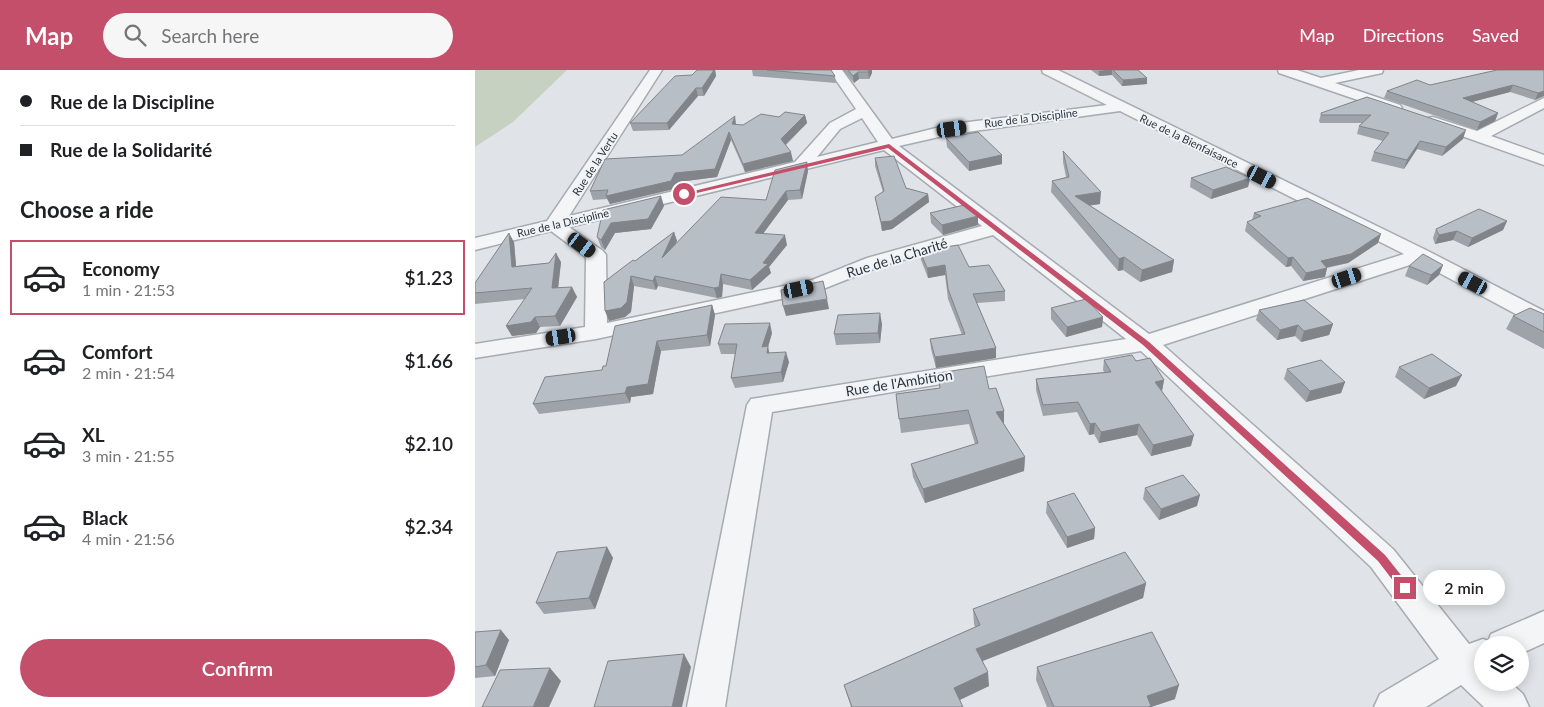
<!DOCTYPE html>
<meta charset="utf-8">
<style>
:root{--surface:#fff;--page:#f6f6f6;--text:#202124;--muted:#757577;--line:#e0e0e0;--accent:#c34f6b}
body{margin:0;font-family:Lato,sans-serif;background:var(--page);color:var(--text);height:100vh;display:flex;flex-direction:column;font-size:19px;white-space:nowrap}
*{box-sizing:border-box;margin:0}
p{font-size:16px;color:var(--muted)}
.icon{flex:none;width:28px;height:28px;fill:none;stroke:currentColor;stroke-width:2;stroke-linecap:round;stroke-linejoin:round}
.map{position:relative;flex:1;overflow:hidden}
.side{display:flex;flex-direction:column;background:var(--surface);width:475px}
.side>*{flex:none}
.hud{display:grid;align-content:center;height:110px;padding:0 20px;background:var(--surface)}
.fabs{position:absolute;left:999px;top:566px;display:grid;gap:10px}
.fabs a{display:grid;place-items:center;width:55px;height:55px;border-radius:50%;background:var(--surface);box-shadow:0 2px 12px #0003;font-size:25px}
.end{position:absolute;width:22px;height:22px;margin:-11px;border:6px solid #c34f6b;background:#fff;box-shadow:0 0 0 2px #fff}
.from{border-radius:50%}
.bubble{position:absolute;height:35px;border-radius:18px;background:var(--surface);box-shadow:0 2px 12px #0003;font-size:16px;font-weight:600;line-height:35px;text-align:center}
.car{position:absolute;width:15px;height:30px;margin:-15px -8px;border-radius:6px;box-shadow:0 0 4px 1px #0007;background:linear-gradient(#222 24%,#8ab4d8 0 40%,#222 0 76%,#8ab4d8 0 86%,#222 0)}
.hud b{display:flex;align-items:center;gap:18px;height:48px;font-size:19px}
.hud b+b{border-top:1px solid var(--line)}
.hud i{width:12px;height:12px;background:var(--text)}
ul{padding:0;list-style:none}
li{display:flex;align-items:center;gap:15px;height:75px;margin:0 10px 8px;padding:0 10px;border:2px solid transparent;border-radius:0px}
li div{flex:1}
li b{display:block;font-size:19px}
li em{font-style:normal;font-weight:600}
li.on{border-color:var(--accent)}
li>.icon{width:45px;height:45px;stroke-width:1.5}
h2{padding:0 20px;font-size:22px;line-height:60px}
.cta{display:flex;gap:10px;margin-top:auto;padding:10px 20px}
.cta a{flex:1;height:58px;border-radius:30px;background:var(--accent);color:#fff;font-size:20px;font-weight:600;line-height:58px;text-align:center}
header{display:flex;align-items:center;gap:30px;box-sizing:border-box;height:70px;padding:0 25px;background:var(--accent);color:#fff}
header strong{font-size:24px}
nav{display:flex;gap:28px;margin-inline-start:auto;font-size:18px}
.search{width:350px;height:45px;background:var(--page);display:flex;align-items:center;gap:12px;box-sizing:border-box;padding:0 18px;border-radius:28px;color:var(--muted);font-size:19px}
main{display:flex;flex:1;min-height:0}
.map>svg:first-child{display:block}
.green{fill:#c7d1c2}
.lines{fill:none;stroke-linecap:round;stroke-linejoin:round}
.minor-casing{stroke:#a6abb2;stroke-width:3}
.minor{fill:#f3f5f7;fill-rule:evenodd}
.wall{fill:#9ea3a9}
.shaded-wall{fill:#81858a}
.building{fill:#b8bec5;stroke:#81858a}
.route{fill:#c34f6b}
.labels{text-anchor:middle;stroke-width:4;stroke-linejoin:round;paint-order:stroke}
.far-street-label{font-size:11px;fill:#2a333e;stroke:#f0f3f6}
.street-label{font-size:14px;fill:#2a333e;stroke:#f0f3f6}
</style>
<header>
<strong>Map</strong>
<div class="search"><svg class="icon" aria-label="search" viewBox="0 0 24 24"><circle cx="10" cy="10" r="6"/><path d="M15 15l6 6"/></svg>Search here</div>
<nav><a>Map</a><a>Directions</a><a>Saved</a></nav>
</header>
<main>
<section class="side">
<div class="hud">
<b><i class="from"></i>Rue de la Discipline</b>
<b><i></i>Rue de la Solidarité</b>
</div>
<h2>Choose a ride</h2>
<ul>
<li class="on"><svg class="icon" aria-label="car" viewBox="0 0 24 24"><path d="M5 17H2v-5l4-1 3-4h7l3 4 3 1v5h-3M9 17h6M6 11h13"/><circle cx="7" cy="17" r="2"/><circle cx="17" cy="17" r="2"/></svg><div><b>Economy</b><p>1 min · 21:53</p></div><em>$1.23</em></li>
<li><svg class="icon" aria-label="car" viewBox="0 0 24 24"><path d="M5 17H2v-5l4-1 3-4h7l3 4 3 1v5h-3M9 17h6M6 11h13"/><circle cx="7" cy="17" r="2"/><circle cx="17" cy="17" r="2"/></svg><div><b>Comfort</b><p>2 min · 21:54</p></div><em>$1.66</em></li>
<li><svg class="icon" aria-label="car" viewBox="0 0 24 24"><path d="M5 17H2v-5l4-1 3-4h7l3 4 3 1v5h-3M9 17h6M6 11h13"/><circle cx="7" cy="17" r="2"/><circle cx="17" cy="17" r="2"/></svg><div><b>XL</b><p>3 min · 21:55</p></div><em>$2.10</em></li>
<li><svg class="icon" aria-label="car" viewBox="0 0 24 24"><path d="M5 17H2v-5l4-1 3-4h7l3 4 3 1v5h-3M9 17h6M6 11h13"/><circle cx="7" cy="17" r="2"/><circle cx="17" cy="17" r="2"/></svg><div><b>Black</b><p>4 min · 21:56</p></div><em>$2.34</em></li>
</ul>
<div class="cta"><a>Confirm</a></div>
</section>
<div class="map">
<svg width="1069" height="637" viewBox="0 0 1069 637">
<rect width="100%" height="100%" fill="#e0e4e8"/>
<path class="green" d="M0,0H92L38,52L0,77Z"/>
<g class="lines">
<defs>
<path id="minor" d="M175,0H187L94,146L320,92L355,53L381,39L354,0H367L417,69L477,54L632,35L568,3L567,0H583L953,181L1069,241V257L1061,255L944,192L688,275L918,479L994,574L1008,569L1013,571L1016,564L1069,541V573L1045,584V575H1008V612H1035L1048,624L1054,637H1009L986,615L951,637H899L905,624L964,589L896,497L666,281L297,342L250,637H212L272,335L276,329L651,269L518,165L406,196L343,221L121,269L0,288V274L110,257L111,187L76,161L0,180V168L72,151ZM645,41L929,184L674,264L424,76L477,64ZM387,48L403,72L342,87L365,59ZM409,80L507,156L392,188L337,210L132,253L131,185L128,181L94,157Z
M803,0H822L846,8L884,0H908L907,3L860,13L925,35L927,38L925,41H915L804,3Z
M1069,28V38L1016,66L1069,85V95L953,54L951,51L953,48L958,47L1002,61Z"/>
</defs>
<use href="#minor" class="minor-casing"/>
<use href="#minor" class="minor"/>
</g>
<path class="wall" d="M222,0H240L241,6L229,26H223L194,60L158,61L155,53L217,5Z
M277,0H356L360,6L361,13L278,6Z
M368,0H397V3L394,9H384L379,13Z
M616,0H663L672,8V14L647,16L637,5L624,6Z
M1022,0L1069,26L1060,30L1035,22L997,32L1023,43L1020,51L1002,60L909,28L912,21L955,15Z
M892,27L988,69L967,86L942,79L929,99L896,91L899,82L908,71L882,64L884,56L887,53H845L844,51L846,43Z
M330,45L332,53L311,75L318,91L270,102L256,70L242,107L203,112L199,119L135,134L132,129L118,130L115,121L207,85L261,55H268L304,47Z
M471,68L527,85V94L494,101L472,77Z
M588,81L625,134L614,135L699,190L697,202L665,212L648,200L643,201L576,122L577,111L591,107L588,92Z
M400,88L431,118L453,124L454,132L417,159L407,161L400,127L408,122L400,96Z
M333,101L327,129L313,130L288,163L312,175L294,197L296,203L277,220L248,214L247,227L242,228L183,216L181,220L159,216L156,242L150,247L134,251L160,191L199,162L202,171L200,175L291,130Z
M716,108H775L773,117L736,129L715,117Z
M189,136L176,159L140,163L130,180L126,177L122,167Z
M455,143L503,155L468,165L456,153Z
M779,143L903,173L873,193L852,198L850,207L828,211L816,196L811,197L770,161L772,152L777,150Z
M1032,151L1028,160L993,177L978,170L960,174L958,168L961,159Z
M39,172L41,196L86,192L83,218L97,217L102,227L85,256L65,257L61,263L37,266L31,256L50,229L0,234V223Z
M445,181L494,197L530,221V231L502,233L521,278V288L461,298L456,279L455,269L487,265L473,229L470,205L453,208L446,190Z
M968,195L964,205L952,215L930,206L934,196Z
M237,235L240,245L235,276L186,281L178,324L156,327L155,333L64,344L58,334L127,300L131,296Z
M576,238L628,247L627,257L591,267L576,249Z
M784,240L858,254L854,265L826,272L820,266L802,270L781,250Z
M1069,244V279L1031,259L1038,246Z
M407,254L405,273L361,275L359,264Z
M297,263L293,277L294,283L314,292L308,312L260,318L256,308L260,284H246L243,274Z
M629,290L661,291L689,310L687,321L716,376L676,386L662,365L624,373L619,364L614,365L602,342L568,346L561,320V309L629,302L628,300Z
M924,297L981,316L949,329L920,307Z
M812,299L870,312L866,323L831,332L809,309Z
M463,303L514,319L529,341V354L550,387L549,401L450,433L438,407L436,394L500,374L494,354L426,363L421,324L465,319Z
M670,418L722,436L684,450L668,429Z
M572,432L620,458L619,469L592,478L571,443Z
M132,477L138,488L120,539L69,544L61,533Z
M671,513L668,528L508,591L514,616L485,630L488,637H376L369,615L500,557L499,554L498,539Z
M0,562L34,570L20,606L0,608Z
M562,597L700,629L676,637H572L561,610Z"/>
<path class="shaded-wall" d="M239,0H240L241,6L229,26L227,18Z
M394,0H397V3L394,9L393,2Z
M631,0H637V5L624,6V1Z
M383,2L384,9L379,13L378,6Z
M672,8V14L647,16L648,10Z
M1038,15L1035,22L985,35L988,28Z
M221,18L223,26L194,60L192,53Z
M1069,21V26L1060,30L1063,23Z
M1023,43L1020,51L1002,60L1005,52Z
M330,45L332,53L308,77L306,69Z
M260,46L261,54L259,62L257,54Z
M991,60L988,69L967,86L971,77Z
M254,62L256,70L242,107L203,112L199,119L135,134L131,126L200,103Z
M945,71L942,79L929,99L932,90Z
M316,82L318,91L270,102L268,94Z
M527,85V94L494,101V92Z
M332,92L333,101L327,129L325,120Z
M775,108L773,117L736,129L738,120Z
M311,121L313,130L282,172L280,163Z
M626,122L625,134L599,138L600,126Z
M453,124L454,132L417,159L407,161L406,152Z
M186,126L189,136L176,159L140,163L130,180L126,170L136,153Z
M503,146V155L468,165L467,155Z
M1032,151L1028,160L993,177L997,168Z
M982,161L978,170L960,174L964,165Z
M199,162L202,171L190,198L187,188Z
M34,163L39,172L42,207L37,197Z
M906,164L903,173L873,193L843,199L846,191Z
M310,165L312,175L294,197L296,203L277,220L275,210Z
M81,183L86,192L82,228L77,218Z
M649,187L648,200L643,201L644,189Z
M818,187L816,196L811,197L813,188Z
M699,190L697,202L665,212L667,200Z
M470,195V205L453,208L452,198Z
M968,195L964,205L952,215L956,205Z
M852,198L850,207L828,211L831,203Z
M246,204L248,214L247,227L242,228L239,218Z
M156,206L159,216L156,242L150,247L134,251L130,241Z
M180,206L183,216L181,220L178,211Z
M97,217L102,227L85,256L80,246Z
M352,229L354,239L311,246L308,236Z
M237,235L240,245L235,276L232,265Z
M405,243L407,254L405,273L403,263Z
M60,247L65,257L61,263L37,266L31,256Z
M628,247L627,257L591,267L592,257Z
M295,253L297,263L293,277L295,286L294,293L287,277Z
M858,254L854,265L826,272L829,261Z
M823,255L820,266L802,270L805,260Z
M182,271L186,281L178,324L156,327L155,333L150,323L152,317Z
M521,278V288L461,298L460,287Z
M311,282L314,292L308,312L306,302Z
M987,305L981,316L949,329L954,318Z
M689,310L687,321L680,312Z
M870,312L866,323L831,332L835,321Z
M529,341V354L521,342Z
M620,353L619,364L614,365L615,354Z
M664,354L662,365L624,373L626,362Z
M719,365L716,376L676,386L678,375Z
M550,387L549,401L450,433L448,419Z
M725,425L722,436L684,450L686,439Z
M620,458L619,469L592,478V467Z
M132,477L138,488L120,539L114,528Z
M671,513L668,528L502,593L501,579Z
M26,560L34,570L20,606L11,595Z
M209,584L216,597L207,637H197Z
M75,598L86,611L74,637H58Z
M513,602L514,616L480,632L479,618Z
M704,615L700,629L676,637H669L672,626Z"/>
<path class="building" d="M222,0H239L227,18H221L192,53H155L200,6L217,5Z
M292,0H356L360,6Z
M373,0H394L393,2H383L378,6Z
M638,0H663L672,8L648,10Z
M1022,0H1069V21L1063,23L1038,15L988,28L1023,43L1005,52L912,21L942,10L955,15Z
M892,27L991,60L971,77L945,71L932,90L899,82L914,63L884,56L896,45H847L846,43Z
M310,42L330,45L306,69L316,82L268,94L254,62L240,99L200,103L196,111L131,126L133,120L115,121L130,89L207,85L260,46L257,54L268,55L286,44L304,47Z
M503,62L527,85L494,92L471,68Z
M588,81L626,122L600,126L699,190L667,200L649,187L644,189L577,111L594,107Z
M419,86L431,118L453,124L416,151L406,152L400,127L409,121L400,88Z
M332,92L325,120L311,121L280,163L310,165L288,193L293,194L275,210L246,204L244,217L239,218L180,206L178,211L156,206L152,232L146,238L130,241L129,212L158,190L160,191L199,162L187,188L246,127L291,130L300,100Z
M751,97L775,108L738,120L716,108Z
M186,126L173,149L136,153L126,170L122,167L128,140Z
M832,128L906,164L876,184L846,191L852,198L831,203L818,187L813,188L772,152L786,146L779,143Z
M489,135L503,146L467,155L455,143Z
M1004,139L1032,151L997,168L982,161L964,165L961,159Z
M34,163L37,197L74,193L81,183L77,218L97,217L80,246L60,247L56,252L31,256L57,218L0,223V213Z
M483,175L494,197L514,195L530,221L498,224L521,278L460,287L455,269L490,264L473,219L470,195L452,198L445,181Z
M948,184L968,195L956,205L934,196Z
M348,211L352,229L308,236L306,220Z
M611,229L628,247L592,257L576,238Z
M829,230L858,254L829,261L823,255L805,260L784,240Z
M237,235L232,265L182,271L173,314L152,317L150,323L58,334L70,307L127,300L128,296H131L140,256Z
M1055,238L1069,244V262L1038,246Z
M405,243L403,263L359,264L363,245Z
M295,253L287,277L293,276L292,283L311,282L306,302L256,308L262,274H243L250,254Z
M957,284L987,305L954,318L924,297Z
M657,285L661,291L675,288L689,310L680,312L719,365L678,375L664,354L626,362L620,353L615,354L603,332L568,335L561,309L636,302L629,290Z
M846,290L870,312L835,321L812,299Z
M509,296L514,319L521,318L529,341L521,342L550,387L448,419L436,394L503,373L493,340L424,349L421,324L465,318L463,303Z
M708,405L725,425L686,439L670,418Z
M599,423L620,458L592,467L572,432Z
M132,477L114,528L61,533L82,482Z
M650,482L671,513L501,579L513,602L479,618L488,637H377L369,615L505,555L498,539Z
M26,560L11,595L0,597V562Z
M677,562L704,615L672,626L676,636L673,637H579L562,597Z
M209,584L197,637H119L133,591Z
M75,598L58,637H7L25,600Z"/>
<path class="route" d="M414,74L674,272L910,485L934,515L935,518L934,521H926L903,491L668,275L413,78L209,126L206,124Z"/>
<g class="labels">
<g class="far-street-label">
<text transform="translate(556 48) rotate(-7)" y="4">Rue de la Discipline</text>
<text transform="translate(714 71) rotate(26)" y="4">Rue de la Bienfaisance</text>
<text transform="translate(120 94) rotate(-57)" y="4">Rue de la Vertu</text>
<text transform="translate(88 153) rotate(-13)" y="4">Rue de la Discipline</text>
</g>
<g class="street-label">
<text transform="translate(422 188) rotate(-17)" y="5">Rue de la Charité</text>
<text transform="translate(424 313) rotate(-9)" y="5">Rue de l'Ambition</text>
</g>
</g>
</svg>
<div class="fabs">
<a><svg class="icon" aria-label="layers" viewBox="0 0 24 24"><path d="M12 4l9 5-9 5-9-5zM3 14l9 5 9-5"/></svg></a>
</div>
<i class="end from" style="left:209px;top:124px"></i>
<i class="end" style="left:930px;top:518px"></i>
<div class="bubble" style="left:948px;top:500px;width:82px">2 min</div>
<i class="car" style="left:477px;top:59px;rotate:82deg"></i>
<i class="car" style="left:787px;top:107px;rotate:117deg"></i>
<i class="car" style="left:107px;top:175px;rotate:126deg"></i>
<i class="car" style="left:872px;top:208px;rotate:72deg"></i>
<i class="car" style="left:998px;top:213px;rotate:298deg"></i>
<i class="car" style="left:324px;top:219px;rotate:78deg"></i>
<i class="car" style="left:86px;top:267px;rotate:261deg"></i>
</div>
</main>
